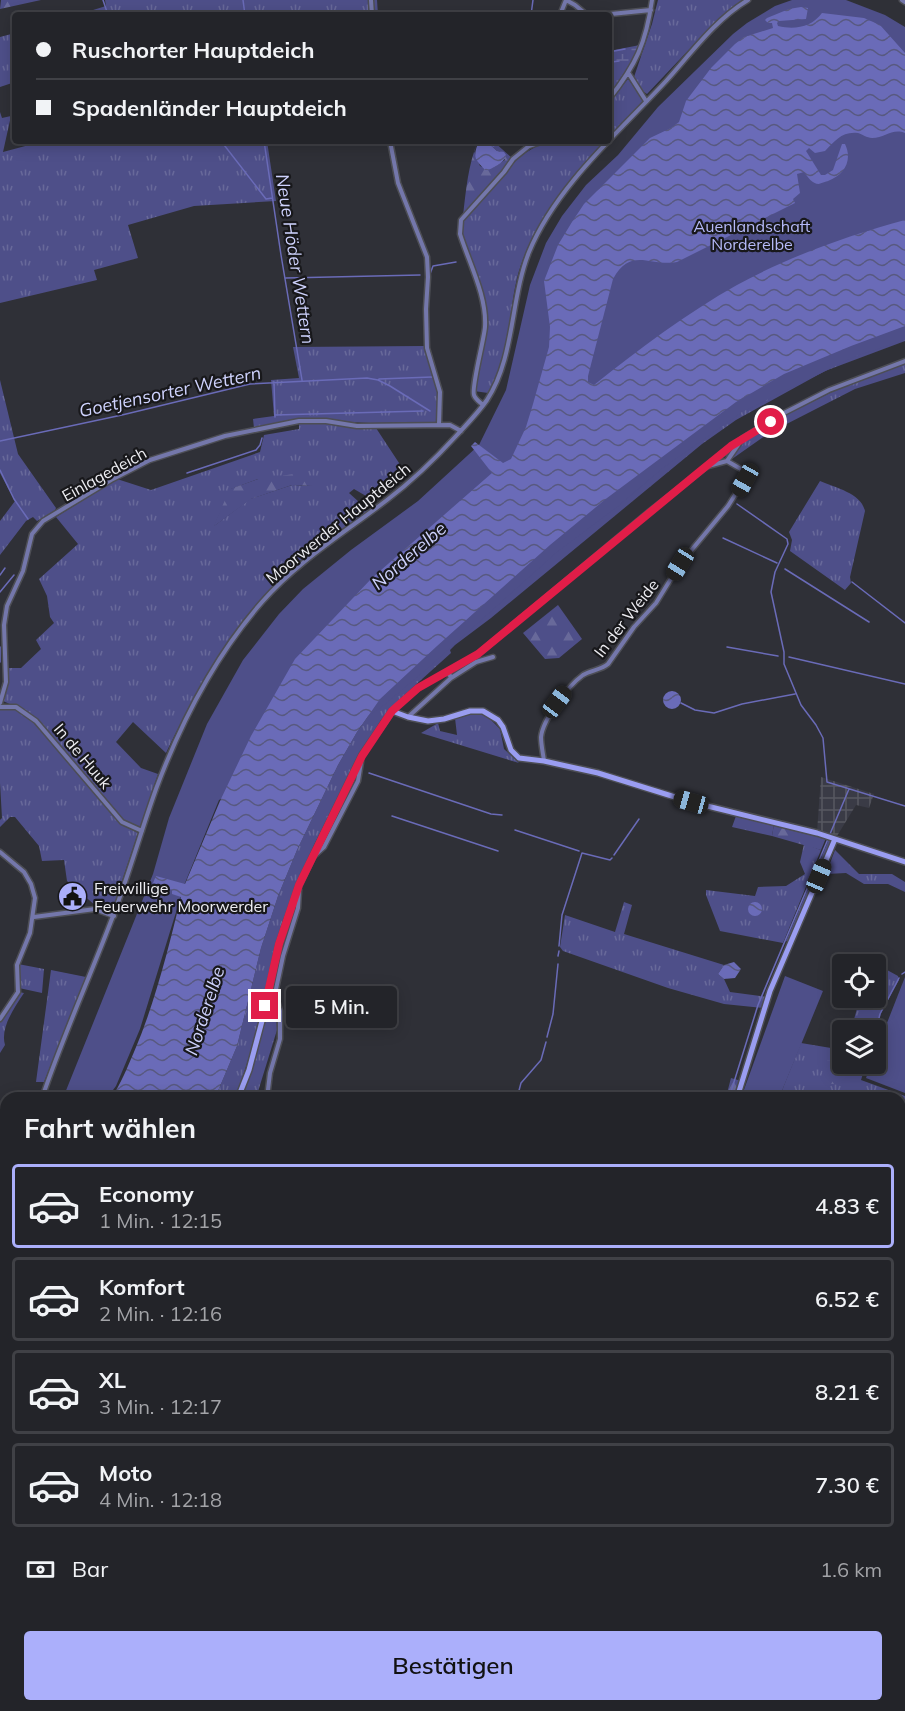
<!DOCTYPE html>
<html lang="de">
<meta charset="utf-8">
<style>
:root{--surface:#232429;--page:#2b2c31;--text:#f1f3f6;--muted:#a3a4a8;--line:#404146;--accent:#abaffb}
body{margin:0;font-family:Mulish,sans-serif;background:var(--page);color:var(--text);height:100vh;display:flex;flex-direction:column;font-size:22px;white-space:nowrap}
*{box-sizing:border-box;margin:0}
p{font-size:20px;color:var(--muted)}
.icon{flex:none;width:33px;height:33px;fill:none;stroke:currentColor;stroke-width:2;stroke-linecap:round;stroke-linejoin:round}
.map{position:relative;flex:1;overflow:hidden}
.side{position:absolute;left:0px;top:1092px;width:906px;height:620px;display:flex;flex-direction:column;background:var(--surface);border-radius:18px 18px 0 0;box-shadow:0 3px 15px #0003,0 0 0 2px var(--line)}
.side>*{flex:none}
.top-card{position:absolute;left:12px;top:12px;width:600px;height:132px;border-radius:6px;box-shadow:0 3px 15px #0003,0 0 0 2px var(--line);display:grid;align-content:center;height:132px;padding:0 24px;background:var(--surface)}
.fabs{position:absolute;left:832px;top:954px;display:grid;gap:12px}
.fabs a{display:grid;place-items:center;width:54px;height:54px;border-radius:6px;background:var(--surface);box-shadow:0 3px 15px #0003,0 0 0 2px var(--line);font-size:30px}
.end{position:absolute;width:27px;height:27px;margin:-14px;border:8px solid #e11d48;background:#fff;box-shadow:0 0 0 3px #fff}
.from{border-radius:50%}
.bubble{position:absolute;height:42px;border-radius:6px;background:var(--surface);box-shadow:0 3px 15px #0003,0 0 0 2px var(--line);font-size:20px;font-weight:600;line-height:42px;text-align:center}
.car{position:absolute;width:18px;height:36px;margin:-18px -9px;border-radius:8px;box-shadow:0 0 4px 2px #0007;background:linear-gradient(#222 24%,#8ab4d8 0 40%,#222 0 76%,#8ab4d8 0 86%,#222 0)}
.top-card b{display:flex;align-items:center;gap:21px;height:57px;font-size:22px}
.top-card b+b{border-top:2px solid var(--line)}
.top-card i{width:15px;height:15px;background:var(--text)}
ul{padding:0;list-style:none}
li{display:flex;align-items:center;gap:18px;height:84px;margin:0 12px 9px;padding:0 12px;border:3px solid var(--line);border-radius:6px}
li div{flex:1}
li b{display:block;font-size:22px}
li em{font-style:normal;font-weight:600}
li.on{border-color:var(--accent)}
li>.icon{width:54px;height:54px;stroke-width:1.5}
h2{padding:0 24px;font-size:27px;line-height:72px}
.pay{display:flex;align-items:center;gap:15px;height:66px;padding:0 24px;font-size:22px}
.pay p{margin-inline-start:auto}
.cta{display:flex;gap:12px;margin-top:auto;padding:12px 24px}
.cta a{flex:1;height:69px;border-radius:6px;background:var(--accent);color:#111;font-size:24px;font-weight:600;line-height:69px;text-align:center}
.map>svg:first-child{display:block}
.industrial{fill:url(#industrial-grid)}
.grass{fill:url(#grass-tufts);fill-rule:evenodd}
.forest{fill:url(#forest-firs)}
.wetland{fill:url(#wetland-marsh)}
.green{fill:#4e4f89}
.water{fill:url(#water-waves)}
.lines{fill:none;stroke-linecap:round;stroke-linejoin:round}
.stream{stroke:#6a6bb8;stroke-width:1.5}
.street-casing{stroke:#4d4e55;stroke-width:7}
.secondary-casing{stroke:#4d4e55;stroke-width:8}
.street{stroke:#7477ab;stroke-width:4}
.secondary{stroke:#9a9df1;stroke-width:5}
.route{stroke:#e11d48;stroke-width:8}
.labels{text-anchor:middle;stroke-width:4.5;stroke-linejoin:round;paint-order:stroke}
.park-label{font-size:16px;fill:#b6baf9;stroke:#18181b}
.street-label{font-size:16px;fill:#ededf2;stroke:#18181b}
.poi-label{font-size:16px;fill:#ededf2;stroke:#18181b;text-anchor:start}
.water-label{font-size:18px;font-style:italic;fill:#ced2fd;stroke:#18181b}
</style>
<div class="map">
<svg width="905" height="1711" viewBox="0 0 905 1711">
<defs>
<pattern id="industrial-grid" width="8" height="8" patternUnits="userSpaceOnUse" patternTransform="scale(1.5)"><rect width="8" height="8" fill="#3a3b46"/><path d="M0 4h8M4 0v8" fill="none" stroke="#575861"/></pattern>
<pattern id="grass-tufts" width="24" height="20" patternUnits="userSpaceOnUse" patternTransform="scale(1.5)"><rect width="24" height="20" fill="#4e4f89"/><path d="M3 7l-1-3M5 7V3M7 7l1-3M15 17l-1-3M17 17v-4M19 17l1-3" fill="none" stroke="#68699a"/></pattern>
<pattern id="forest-firs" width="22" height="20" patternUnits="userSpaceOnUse" patternTransform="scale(1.5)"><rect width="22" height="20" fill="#4e4f89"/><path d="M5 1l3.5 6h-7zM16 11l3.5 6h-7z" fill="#68699a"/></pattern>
<pattern id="wetland-marsh" width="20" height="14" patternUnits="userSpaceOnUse" patternTransform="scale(1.5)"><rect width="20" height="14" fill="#4e4f89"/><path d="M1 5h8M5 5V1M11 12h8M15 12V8" fill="none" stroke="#68699a"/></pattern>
<pattern id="water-waves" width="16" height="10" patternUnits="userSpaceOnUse" patternTransform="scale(1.5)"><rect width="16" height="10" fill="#6a6bb8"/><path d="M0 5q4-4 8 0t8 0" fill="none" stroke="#585980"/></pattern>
</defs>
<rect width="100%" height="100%" fill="#2f3037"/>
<path class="industrial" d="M821,777L874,794L869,808L856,805L837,836L817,832Z"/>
<path class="grass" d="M105,0H377L378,15H77L106,6Z
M658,0H742L716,21L647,94L641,90L634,77L652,24Z
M15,33V82L0,87V37Z
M628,79L642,97V102L609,139V102Z
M0,112L2,118L11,116L3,152L44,141H267L276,201L194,206L128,225L138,258L94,270L97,280L0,303Z
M554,141H607C569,182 532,222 517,278C508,316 510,359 488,393L474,391L487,325L485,311L461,234L462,223L520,156L537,146Z
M905,326V341L825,371L736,420L702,444L491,618L455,645L450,650L451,653L401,698L381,720L352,769L314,845L296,886L282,923L254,1041L236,1098H215L237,1046L261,948L278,896L297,850L338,765L357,732L380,699L736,402Z
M424,346L437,390V422L370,423L299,419L254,428L253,419L274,416L271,380L299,378L293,347Z
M905,363V373L855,389L769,433L732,459L742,441L785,415L836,390Z
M0,380L18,454L56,508L54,512L37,521L33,517L26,521L0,555V521L15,501L0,473Z
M299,421L376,428L401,466L366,496L354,489L349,493L369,511C342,530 313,548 288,571C234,621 198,687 166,753L133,722L116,742L141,768L158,774L140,827L124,820L45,727L30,713L3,701L7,688L9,668H21L41,649L36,640L54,623L50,617L47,596L39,579L78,544L56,517L117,479L151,490L260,452L264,435L299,429ZM258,479L314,486L292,485L250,499L214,526L231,489Z
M820,481C836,488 861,493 865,511L850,577L851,583L845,590L790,551L792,540L789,532Z
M13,708L27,716L42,730L121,824L138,833L112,911L96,906L67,881L64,860L42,861L39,846L15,817H10L0,827V820L2,818L0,783V709Z
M475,712L487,716L500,729L504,749L519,763L421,733L438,723L440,731L457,735L455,718Z
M736,816L774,824L772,836L732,827Z
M829,839L832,840L789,942L786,941Z
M804,844L821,850L783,943L720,931L706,895V890L755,896L758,887L786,886L805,874L800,862Z
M835,850L859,874H892L905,882V892L888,884H864L846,873L826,874Z
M624,902L632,905L624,934L724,965L718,974L724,979L730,992L767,997L763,1008L724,1004L668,988L563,951L560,947L565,915L615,932Z
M18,964L44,969L42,993L19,988Z
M878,965L898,976L899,980L881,1013L876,1030H851L860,998H876Z
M51,970L86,977L44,1082H36Z
M19,992L24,993C14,1008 0,1028 5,1045L0,1053V1022Z
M271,997L276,1012L277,1030L256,1098H242L252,1069Z
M801,1043L843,1050V1064H866L861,1080L905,1096V1176L900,1174V1098H779Z
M6,1428V1454L0,1464V1435Z
M244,1706H307L310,1710L252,1711Z
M818,1706H883L881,1711H820L821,1706Z"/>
<path class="forest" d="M1,0H41L0,9Z
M478,141L474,151L480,166C493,171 495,166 505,160L500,151H497L486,141H493L512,158L504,171L463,216C466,190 468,165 478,141Z
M294,474L323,484L314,486L292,485L251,499L213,527L230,489L258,479Z
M558,605L582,639L559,658L545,659L523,633Z
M774,824L826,838L821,850L772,836Z
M825,1060L852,1064L845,1085L820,1083Z
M731,1078L741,1081L735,1098H714V1096L726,1097Z
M900,1672V1680L905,1689V1711H881L883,1706H900Z
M219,1706H244L245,1707L244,1711H219Z"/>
<path class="wetland" d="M640,45L634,62L612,93H609V51Z
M6,1360V1394L0,1400V1366Z"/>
<path class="green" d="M792,0H846L885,15L905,27V340L856,356L742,412L663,468L617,507L557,552L428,668L378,710L219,800L185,883L140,1029L116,1086L107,1098H63L153,874L169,818L207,724L243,660L279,614L303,589L351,550L418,501L479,445L506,390L530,285L546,243L562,216L586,185L618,155L658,107L733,34L747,23L775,6Z
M785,976L823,991L779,1098H741Z
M905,977V1093L866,1078L871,1064H876V1051Z
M900,1174L905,1176V1201L900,1204Z
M905,1221V1294L900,1293V1223Z
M900,1296H905V1431L900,1438Z"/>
<path class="water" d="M801,7L808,8L806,19L779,21L777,23L778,26C795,30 812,27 822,13L864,18L880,25L905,53V133C892,128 885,138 872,138C867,138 862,134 858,133C842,131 835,141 825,151L815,153L809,148L806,151L821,175H825L833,170L842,144H845C853,161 844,175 828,181C827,181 819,184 819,184C812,184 808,177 804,172L797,174L800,193L793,199L795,203L677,262C650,267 631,246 613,279L588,376V382L594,385C639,349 687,313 737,285C790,256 847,236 905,220V326L851,346L784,374L736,402L607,498L550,545L437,646L380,699L357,732L338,765L297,850L278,896L261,948L237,1046L215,1098H111C121,1084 127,1068 134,1052C155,1003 168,950 181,897L172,894V890L153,883L156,876L185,884L220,801L251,736L295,659L372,578L492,473L471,446L475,442L503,463L511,459L526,427L533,404L549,347L550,327L544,281L558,245L572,222L584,204L650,138L671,128L679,122L686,101L711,68L735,44L744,37L773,28L772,23H768L765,20L767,18L789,9Z
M479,141H486L497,151L504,152L506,155C504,164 492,168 486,171C475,159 472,158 479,141Z
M663 700a9 9 0 1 1 18 0a9 9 0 1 1-18 0Z
M748 909a7 7 0 1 1 14 0a7 7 0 1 1-14 0Z
M734,962L741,969L735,978L724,979L718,974L724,965Z
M6,1232V1360L0,1366V1239Z
M905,1535V1689L900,1680V1537Z
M370,1706H393L396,1711H362Z"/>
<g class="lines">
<path class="stream" d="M103,0L108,15
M243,0L245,15
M531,15L533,0
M609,52L625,49
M609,62H612V53
M612,62L619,61
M609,84L611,82
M221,141L266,199L272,198
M264,141L281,255L302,380
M493,146L504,141
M430,274L433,266L456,262
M286,278L420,275
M379,379L432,377
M274,382L275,417
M275,415L423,411
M0,441L122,415L250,384L367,378L378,380L390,386L430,411
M0,470L14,499L28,519
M187,473L256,450L260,445L262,438
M737,504L787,539L788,544L775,572L771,592L784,652V664L801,705L816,725L823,738L827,782L905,806
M723,538L777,563
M785,569L869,622
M0,575L5,568
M852,582L905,623
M0,592L14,575
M0,647V662
M727,647L778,656
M789,657L905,684
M681,703L695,710L714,713L742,704L795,694
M369,773L491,814L502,815
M392,816L498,851
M515,830L579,851
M830,834L849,789
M614,855L639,819
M559,946L562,915L582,853L610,860L612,858
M558,956L559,951
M902,974L905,972
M876,1030L880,1014L899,978
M547,1037L553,1014L558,964
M517,1098L521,1083L541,1060L546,1042
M729,1098L758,1005L828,839
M900,1221L905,1219
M900,1289L905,1291
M900,1330L905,1318
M900,1362L905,1364
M245,1706L249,1711
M401,1706L404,1711"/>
<defs>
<path id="street" d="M371,0L372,15
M566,0L575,5L587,15
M902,0L905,2
M560,15L566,0
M601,15L651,10
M629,74L646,101
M609,99C636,65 646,43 652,0
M390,141L398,183L427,257L428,277L426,309L427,348L440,392L439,424
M483,405C480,402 475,399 474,395C471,388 484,340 485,327C487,296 469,263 460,234L461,220L504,172L513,159L529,146L544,141
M727,461L740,442
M451,678L476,662L493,657
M0,703L6,682L4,625L7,606L23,571L32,534L43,521L111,480L150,460L225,436L299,421H326L357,426L450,425L461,431
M0,707H16L36,721L122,822L142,831
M392,711L418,688L478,654L650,511L743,438L784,413L829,390L905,361
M408,717L451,678L448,671
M544,761C543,753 541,745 541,737C543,719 568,686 583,675C591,670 601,670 608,664L634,627L656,603L680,564L728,506L745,479L746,472L727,461L708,466
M0,852L24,872L31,884L35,898L30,933L17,965L18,992L0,1019
M314,856L324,847L358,781L361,762
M34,917L95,909L114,916
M275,994L283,956L298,908L299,890
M42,1098C63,1036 90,977 113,916C129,874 141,831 156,789C181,722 215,656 262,602C298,561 344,533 387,500C412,481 435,459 456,436C467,424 478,413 487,400C515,357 510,300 529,252C556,186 619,132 667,80C692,52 716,19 748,0
M267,1098L270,1073L280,1039V1011L276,997L275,994L269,992
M0,1204L6,1189
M0,1467L6,1458
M0,1566L6,1568"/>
<path id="secondary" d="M238,1098L249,1070L262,1021L279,944L299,885L362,755L392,711L408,717L428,721L444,719L470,711H483L498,720L503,727L511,750L519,758L544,761L598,773L691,802L817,833L905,862
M737,1098L770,991L835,839
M0,1427L6,1420
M900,1523L905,1521
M0,1679L6,1681
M88,1706L106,1711
M790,1706L791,1711
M347,1711L354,1706"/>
</defs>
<use href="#street" class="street-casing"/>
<use href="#secondary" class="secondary-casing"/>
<use href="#street" class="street"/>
<use href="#secondary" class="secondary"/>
</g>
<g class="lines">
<path class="route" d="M265,1006L279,944L299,885L362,756L392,711L418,688L478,654L699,472L731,446L771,422"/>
</g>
<defs>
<symbol id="civic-disc" viewBox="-11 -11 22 22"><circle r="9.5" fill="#abaffb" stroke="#18181b"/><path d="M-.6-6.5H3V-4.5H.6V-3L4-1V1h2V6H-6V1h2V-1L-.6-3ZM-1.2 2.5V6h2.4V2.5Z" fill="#111"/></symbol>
</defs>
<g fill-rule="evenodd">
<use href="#civic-disc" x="56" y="880" width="33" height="33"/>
</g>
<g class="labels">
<g class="park-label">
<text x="752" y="232">Auenlandschaft<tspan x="752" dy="18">Norderelbe</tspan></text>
</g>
<g class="street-label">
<text transform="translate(104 474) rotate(-29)" y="6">Einlagedeich</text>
<text transform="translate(338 523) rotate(-39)" y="6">Moorwerder Hauptdeich</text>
<text transform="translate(626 618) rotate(-52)" y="6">In der Weide</text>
<text transform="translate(83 756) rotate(50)" y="6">In de Huuk</text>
</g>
<g class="poi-label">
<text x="94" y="894">Freiwillige<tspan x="94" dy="18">Feuerwehr Moorwerder</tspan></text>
</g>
<g class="water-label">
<text transform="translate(295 259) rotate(81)" y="6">Neue Höder Wettern</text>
<text transform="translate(170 392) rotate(-12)" y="6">Goetjensorter Wettern</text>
<text transform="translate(409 556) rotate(-41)" y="6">Norderelbe</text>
<text transform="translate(205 1011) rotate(-72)" y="6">Norderelbe</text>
</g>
</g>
</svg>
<div class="fabs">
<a><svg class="icon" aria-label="locate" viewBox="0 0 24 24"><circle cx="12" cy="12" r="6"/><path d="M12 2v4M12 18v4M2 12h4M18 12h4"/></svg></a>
<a><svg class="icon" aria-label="layers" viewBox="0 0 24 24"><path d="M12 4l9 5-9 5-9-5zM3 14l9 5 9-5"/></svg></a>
</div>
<i class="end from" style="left:771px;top:422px"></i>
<i class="end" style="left:265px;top:1006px"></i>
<div class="bubble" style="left:286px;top:986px;width:111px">5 Min.</div>
<i class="car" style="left:745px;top:480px;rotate:209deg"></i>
<i class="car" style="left:680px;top:564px;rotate:212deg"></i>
<i class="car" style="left:557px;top:702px;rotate:37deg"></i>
<i class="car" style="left:691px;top:802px;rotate:286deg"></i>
<i class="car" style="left:819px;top:876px;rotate:23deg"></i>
<div class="top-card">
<b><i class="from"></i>Ruschorter Hauptdeich</b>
<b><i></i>Spadenländer Hauptdeich</b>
</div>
<section class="side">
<h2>Fahrt wählen</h2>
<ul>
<li class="on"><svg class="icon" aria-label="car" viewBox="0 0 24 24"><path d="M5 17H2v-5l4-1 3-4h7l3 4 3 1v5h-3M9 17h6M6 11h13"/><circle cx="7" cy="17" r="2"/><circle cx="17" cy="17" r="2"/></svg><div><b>Economy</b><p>1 Min. · 12:15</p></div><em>4.83 €</em></li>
<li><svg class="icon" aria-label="car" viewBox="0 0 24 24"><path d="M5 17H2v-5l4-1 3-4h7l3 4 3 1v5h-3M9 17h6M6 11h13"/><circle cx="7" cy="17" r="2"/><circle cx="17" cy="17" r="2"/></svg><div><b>Komfort</b><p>2 Min. · 12:16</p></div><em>6.52 €</em></li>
<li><svg class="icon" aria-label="car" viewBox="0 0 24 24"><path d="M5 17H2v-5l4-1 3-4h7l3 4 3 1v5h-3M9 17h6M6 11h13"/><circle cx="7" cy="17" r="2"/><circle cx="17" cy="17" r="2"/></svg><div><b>XL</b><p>3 Min. · 12:17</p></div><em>8.21 €</em></li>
<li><svg class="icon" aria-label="car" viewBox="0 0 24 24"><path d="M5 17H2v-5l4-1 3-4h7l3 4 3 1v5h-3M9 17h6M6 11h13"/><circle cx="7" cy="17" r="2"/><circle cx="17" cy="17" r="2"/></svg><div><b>Moto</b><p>4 Min. · 12:18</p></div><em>7.30 €</em></li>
</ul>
<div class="pay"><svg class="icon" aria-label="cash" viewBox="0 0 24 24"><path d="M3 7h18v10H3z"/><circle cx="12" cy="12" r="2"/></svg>Bar<p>1.6 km</p></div>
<div class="cta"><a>Bestätigen</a></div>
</section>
</div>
